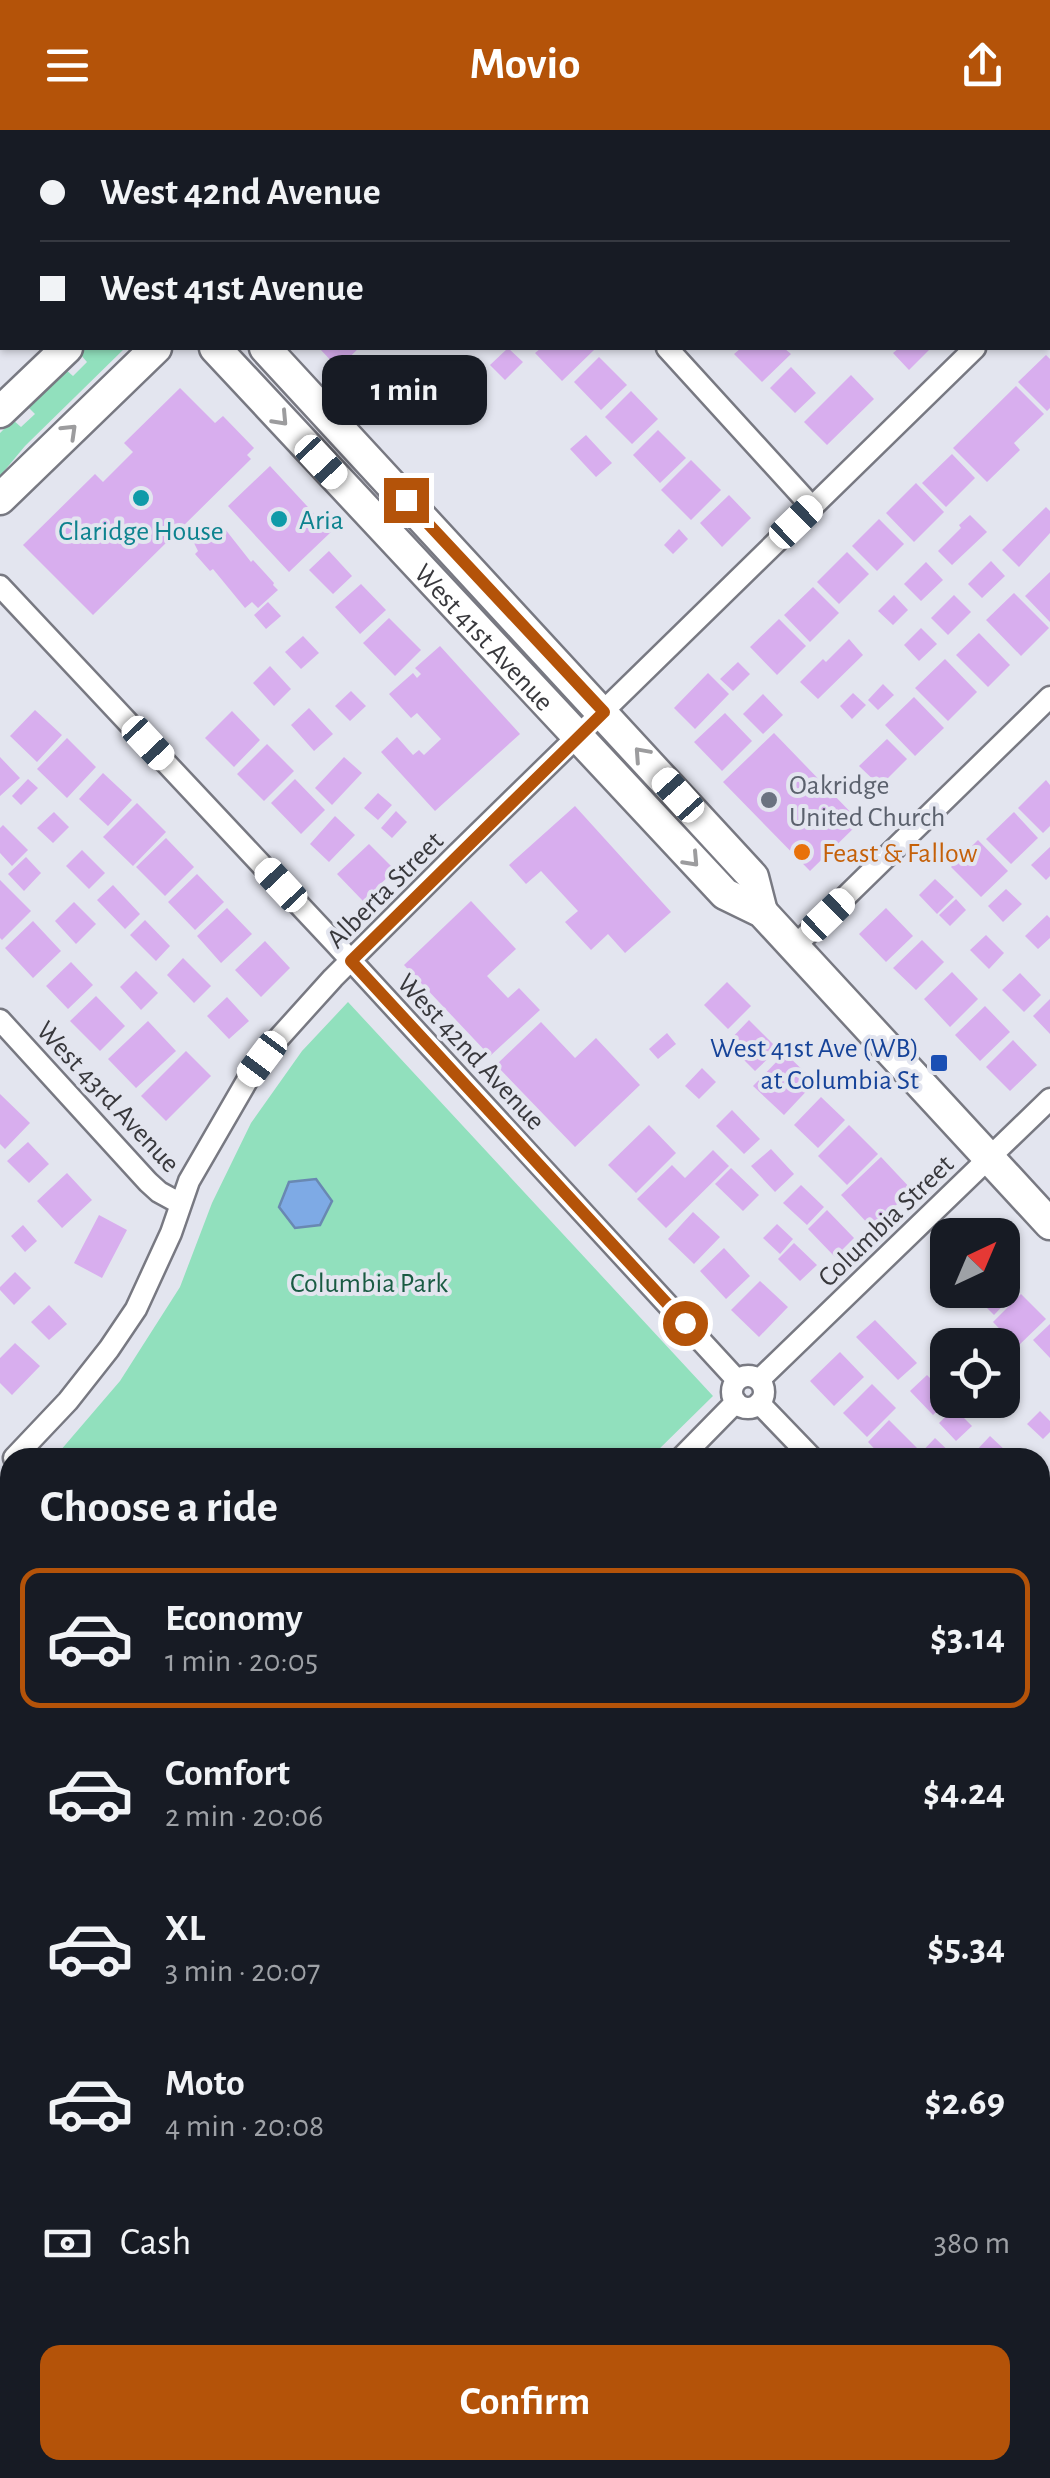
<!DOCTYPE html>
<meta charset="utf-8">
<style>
:root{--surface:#171b24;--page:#242831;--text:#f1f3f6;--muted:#9ea1a6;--line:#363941;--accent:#b45309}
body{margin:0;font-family:"Alegreya Sans",sans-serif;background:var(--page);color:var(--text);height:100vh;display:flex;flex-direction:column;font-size:38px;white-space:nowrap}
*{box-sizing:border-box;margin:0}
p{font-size:32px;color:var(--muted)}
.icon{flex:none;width:55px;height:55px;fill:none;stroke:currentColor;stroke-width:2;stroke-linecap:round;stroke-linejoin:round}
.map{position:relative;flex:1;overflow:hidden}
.drawer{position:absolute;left:0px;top:1318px;width:1050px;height:1032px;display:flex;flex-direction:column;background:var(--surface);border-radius:30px 30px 0 0;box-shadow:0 2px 8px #0004}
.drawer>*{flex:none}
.banner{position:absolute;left:0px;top:0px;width:1050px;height:220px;box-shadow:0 2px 8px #0004;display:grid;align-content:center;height:220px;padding:0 40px;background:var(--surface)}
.needle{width:65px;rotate:44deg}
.tools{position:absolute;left:930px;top:1088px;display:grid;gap:20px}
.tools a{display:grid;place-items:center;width:90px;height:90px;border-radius:20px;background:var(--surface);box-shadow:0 2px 8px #0004;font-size:50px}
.end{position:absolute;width:45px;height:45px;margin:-22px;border:12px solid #b45309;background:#fff;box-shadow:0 0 0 5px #fff}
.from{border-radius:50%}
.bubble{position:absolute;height:70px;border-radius:20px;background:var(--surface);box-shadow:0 2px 8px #0004;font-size:32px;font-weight:700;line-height:70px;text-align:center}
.car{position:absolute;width:30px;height:60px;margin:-30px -15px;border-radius:12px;box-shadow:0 0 8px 2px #0007;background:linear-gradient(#fff 24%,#345 0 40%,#fff 0 76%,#345 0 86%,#fff 0)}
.banner b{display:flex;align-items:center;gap:35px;height:95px;font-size:38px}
.banner b+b{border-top:2px solid var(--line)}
.banner i{width:25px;height:25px;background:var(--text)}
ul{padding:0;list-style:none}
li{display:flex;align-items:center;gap:30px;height:140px;margin:0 20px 15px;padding:0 20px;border:5px solid transparent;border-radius:20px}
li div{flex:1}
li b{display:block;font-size:38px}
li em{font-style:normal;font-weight:700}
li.active{border-color:var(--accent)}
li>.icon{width:90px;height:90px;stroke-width:1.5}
h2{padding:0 40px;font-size:45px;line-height:120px}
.pay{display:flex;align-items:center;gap:25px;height:110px;padding:0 40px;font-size:38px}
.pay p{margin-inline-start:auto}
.cta{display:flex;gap:20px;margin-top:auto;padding:20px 40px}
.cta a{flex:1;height:115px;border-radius:20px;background:var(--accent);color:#fff;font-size:40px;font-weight:700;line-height:115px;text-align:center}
header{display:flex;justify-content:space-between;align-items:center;height:130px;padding:0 40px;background:var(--accent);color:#fff;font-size:45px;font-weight:700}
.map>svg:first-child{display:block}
.green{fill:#91e0bd}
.water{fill:#7eaae5;stroke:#6988b2;stroke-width:2.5}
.building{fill:#d8aeee}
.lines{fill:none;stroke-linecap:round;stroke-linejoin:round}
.minor-casing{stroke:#787982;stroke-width:25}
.secondary-casing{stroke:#787982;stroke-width:35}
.minor{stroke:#fff;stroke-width:20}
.secondary{stroke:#fff;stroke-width:30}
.oneway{stroke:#9c9c9e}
.route{stroke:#b45309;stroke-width:12}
.culture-dot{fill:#0f9aa8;stroke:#e3e5ef;stroke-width:4}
.worship-dot{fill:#6b7280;stroke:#e3e5ef;stroke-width:4}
.food-dot{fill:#e8710a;stroke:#e3e5ef;stroke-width:4}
.transit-dot{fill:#1a4fb4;stroke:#e3e5ef;stroke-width:4}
.labels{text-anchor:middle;stroke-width:8;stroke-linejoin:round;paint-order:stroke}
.culture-label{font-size:28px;fill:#0d838f;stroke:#e3e5ef;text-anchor:start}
.street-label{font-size:28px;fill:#38383c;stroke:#e3e5ef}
.worship-label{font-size:28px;fill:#5b616d;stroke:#e3e5ef;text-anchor:start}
.food-label{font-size:28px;fill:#c56008;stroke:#e3e5ef;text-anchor:start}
.transit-label{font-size:28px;fill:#164399;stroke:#e3e5ef;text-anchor:end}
.park-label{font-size:28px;fill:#195b43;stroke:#e3e5ef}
</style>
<header><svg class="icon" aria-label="menu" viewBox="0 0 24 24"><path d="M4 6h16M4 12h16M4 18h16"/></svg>Movio<svg class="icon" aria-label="share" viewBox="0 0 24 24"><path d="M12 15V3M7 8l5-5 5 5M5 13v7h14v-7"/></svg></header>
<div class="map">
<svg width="1050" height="2348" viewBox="0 0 1050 2348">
<rect width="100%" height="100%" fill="#e3e5ef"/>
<path class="green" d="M86,218H125L25,316L0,346V303L13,290L21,297L35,284L27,276L65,239L73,246L87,232L80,224Z
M348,872L713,1266L651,1327L54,1328L120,1251L180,1157L212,1073L251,993L302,921Z
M1050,1815V1966L1040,1955V1825Z"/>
<path class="water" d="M316,1049L332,1071L320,1095L295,1098L279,1077L289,1052Z"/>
<path class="building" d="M319,218H359L338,238Z
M508,218L523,232L505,250L490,235Z
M541,218H591L594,220L562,251L535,223Z
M741,218H784L791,224L762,252L734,224Z
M899,218H931L909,240L893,223Z
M1046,225L1050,229V278L1047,281L1018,252Z
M599,227L627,255L601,280L574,252Z
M791,237L816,263L795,283L770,258Z
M851,245L874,269L827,315L804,292Z
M1016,256L1044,284L1014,313L1020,320L987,352L953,318Z
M180,258L215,293L223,286L254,318L247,325L251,329L93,485L23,415L95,344L103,352L133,322L124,313Z
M631,261L658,289L632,314L605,287Z
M658,300L686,328L660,353L633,325Z
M586,305L612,333L596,347L570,319Z
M952,324L975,348L946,377L922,353Z
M691,330L721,360L691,390L661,360Z
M270,336L331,402L289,442L228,376Z
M916,353L944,382L914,412L886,383Z
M729,365L751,388L722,417L700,393Z
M1046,377L1050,381V403L1019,437L1002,420Z
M970,385L987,402L952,435L938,421L961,398L959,395Z
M879,389L904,414L877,441L852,416Z
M216,393L223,401L225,399L251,432L253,430L274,453L273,455L278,460L258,478L252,472L245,478L213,439L210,441L195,424L198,421L194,413Z
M679,399L688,409L673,424L664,415Z
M329,421L352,446L333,464L309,440Z
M847,422L869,444L839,474L817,452Z
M991,431L1005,446L982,468L968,454Z
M926,432L943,450L921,471L904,454Z
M1050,442V492L1025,466Z
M361,454L386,480L360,504L335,477Z
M813,457L839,483L810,512L784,485Z
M1014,463L1049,498L1021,526L986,490Z
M894,465L908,480L893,495L878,481Z
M954,465L971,482L948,505L931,488Z
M268,472L281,486L266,499L254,485Z
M389,488L421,520L395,546L363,513Z
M779,489L806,516L777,545L750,517Z
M921,498L937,514L919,531L904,515Z
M979,503L1010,535L988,557L956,525Z
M303,506L319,523L301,539L285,522Z
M849,509L863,525L818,569L800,552L823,529L826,532Z
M440,516L520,604L435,681L381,622L397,607L413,625L419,620L424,625L441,609L417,583L411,588L389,564L413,543L417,548L421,544L415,538Z
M945,529L977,562L948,591L915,558Z
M738,532L750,544L733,561L720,549Z
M270,536L291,559L274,576L253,553Z
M708,543L729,564L695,599L674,578Z
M883,554L894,565L878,580L868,570Z
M351,561L366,576L350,591L335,576Z
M853,563L866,575L852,589L840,576Z
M763,564L783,585L763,604L743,584Z
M914,567L944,598L915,626L885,595Z
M309,578L333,604L314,621L291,595Z
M35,580L62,605L37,632L10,606Z
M232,581L260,610L234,637L205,608Z
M725,583L752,611L722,641L694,612Z
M774,603L860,692L810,741L723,652Z
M67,608L96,637L67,668L37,639Z
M887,609L907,629L880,656L859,636Z
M267,614L294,641L264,671L237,644Z
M0,627L20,648L0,666Z
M344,627L362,643L332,675L315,658Z
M103,643L132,670L108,696L79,669Z
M28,649L38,658L21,675L12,666Z
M295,649L325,680L301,704L271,673Z
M1046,650L1050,655V696L1043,703L1018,678Z
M378,663L392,675L378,690L364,678Z
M137,673L166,702L133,736L103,707Z
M575,676L671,782L625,823L608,804L591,820L565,792L578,781L541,741L526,754L509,735Z
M396,681L407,692L392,708L381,698Z
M54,682L69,697L53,713L37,698Z
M1014,682L1038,708L1011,734L986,709Z
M335,686L355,705L329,732L310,714Z
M3,695L28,720L12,736L0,723V698Z
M166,708L194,737L165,766L136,737Z
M978,710L1008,741L981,767L951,737Z
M369,714L395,740L363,771L337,744Z
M1050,717V746L1046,750L1031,735Z
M82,720L105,743L89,759L66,736Z
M26,727L41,743L24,761L8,744Z
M197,744L224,772L195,800L168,772Z
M935,749L954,767L937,784L919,765Z
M0,750L31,781L2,810L0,808Z
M113,755L140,784L125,799L97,770Z
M1006,759L1022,774L1003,792L988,776Z
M956,769L966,780L950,796L939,785Z
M471,771L516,819L487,846L508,868L519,858L540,880L490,926L404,835Z
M74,772L96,794L76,814L55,791Z
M227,778L252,804L221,833L197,806Z
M886,778L913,806L886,832L859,804Z
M1047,785L1050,788V808L1038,819L1025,806Z
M145,790L170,816L156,831L130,805Z
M33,791L61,821L33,848L5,818Z
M986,805L1004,823L989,839L970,820Z
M922,810L944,832L916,860L893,838Z
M265,811L290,838L261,867L235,840Z
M183,828L211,856L194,873L167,845Z
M71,832L93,855L68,879L46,856Z
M136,841L158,863L141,880L120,857Z
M952,842L978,869L950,897L924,869Z
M1020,843L1041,865L1024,882L1002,860Z
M727,852L751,876L728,899L704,875Z
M96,866L125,896L100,921L70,891Z
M227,867L249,891L229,909L207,886Z
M1050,869V904L1033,886Z
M985,876L1010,902L980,931L955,905Z
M749,890L778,919L755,941L727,913Z
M148,891L176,921L136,958L108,929Z
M541,892L575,928L596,908L640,955L575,1017L496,935Z
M667,903L676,914L658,929L649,919Z
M1013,910L1037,935L1010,961L986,937Z
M186,921L211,946L166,991L141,966Z
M785,923L815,952L784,985L753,956Z
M702,938L716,952L699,969L685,956Z
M0,964L30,993L5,1019L0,1014Z
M821,967L845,990L818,1018L794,995Z
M732,980L760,1009L744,1024L716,996Z
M649,995L676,1023L636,1063L608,1035Z
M849,995L878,1024L847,1055L818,1026Z
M28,1012L49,1034L29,1053L7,1031Z
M771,1019L794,1044L775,1062L751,1036Z
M713,1020L729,1036L666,1098L637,1069L672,1035L685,1048Z
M881,1027L912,1060L872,1098L841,1065Z
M731,1038L759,1065L743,1081L715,1054Z
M67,1043L92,1070L62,1098L37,1071Z
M801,1055L824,1077L807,1095L783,1073Z
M827,1080L854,1108L835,1127L808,1099Z
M693,1082L720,1107L694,1134L668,1109Z
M99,1085L127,1100L102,1148L74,1133Z
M777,1094L793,1109L780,1124L763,1108Z
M23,1095L37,1111L25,1122L11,1106Z
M794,1113L817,1135L800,1151L778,1129Z
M724,1118L750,1146L726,1169L700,1141Z
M15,1142L31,1158L14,1175L0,1160V1157Z
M1002,1143L1019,1159L994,1185L969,1160H1002Z
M760,1151L788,1177L759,1207L731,1180Z
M1021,1164L1046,1189L1017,1217L993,1192Z
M49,1175L67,1194L49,1210L31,1192Z
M875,1190L917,1233L898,1250L856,1207Z
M1050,1194V1228L1033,1210Z
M15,1213L40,1236L12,1265L0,1253V1228Z
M840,1222L864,1247L834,1276L810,1251Z
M927,1245L948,1266V1271L933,1285L910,1261Z
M872,1254L896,1278L867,1307L843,1283Z
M954,1278L972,1296L956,1311L939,1293Z
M1040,1281L1050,1291V1302L1043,1309L1027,1294Z
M889,1290L917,1318L907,1328H883L868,1312Z
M990,1306L1007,1322L1001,1328H980L975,1322Z
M935,1308L956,1328H916Z
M1040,1431L1050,1441V1488L1046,1492L1040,1486Z
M10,1438V1480L0,1470V1448Z
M0,1508L10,1519V1553L0,1542Z
M0,1867L10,1876V1896L0,1907Z
M10,1903V1941L0,1932V1915Z
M1050,2096V2147L1040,2138V2106Z
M3,2111L10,2117V2152L0,2163V2114Z
M177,2340H213L221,2348H169Z
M390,2340H429L422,2348H382Z
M625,2340H664L672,2348H616Z
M844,2340H873L880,2348H840L838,2346Z"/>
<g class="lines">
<defs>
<path id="minor" d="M468,0L470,2
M876,0L878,2
M1048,147L1050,145
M1048,181L1050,183
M667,218L812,377
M0,456L334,812L737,1250
M793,818L1050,567
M0,890L148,1052L159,1062L181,1074
M732 1262a16 16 0 1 1 32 0a16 16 0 1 1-32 0Z
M759,1250L1050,969
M759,1273L812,1328
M14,1328L68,1271L109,1219L136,1179L171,1103L189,1051L248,949L277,910L333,848L455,726L975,218
M681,1328L736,1272
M1040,1561L1050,1572
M0,1779L10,1790
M1040,1782L1050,1772
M1040,2002L1050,2013
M0,2021L10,2011
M0,2253L10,2263
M85,2340L93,2348
M524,2340L532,2348
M942,2340L950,2348
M458,2348L466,2340"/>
<g id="secondary">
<path d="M12,0L14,2"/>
<path d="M63,0L65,2"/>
<path d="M288,2L291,0"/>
<path d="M375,2L378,0"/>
<path id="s1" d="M215,218L725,764L762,782L1050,1094"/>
<path d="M265,218L753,747L762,782"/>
<path d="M0,282L67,218"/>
<path d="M0,369L156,218"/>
</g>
</defs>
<use href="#minor" class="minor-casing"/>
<use href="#secondary" class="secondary-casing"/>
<use href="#minor" class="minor"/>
<use href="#secondary" class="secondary"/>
</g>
<defs><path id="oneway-chevron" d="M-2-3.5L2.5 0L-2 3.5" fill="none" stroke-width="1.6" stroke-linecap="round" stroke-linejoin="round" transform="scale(2.5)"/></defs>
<g class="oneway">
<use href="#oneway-chevron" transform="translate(281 289) rotate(47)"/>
<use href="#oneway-chevron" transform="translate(70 301) rotate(-44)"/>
<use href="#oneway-chevron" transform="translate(641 624) rotate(-132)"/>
<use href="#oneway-chevron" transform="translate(692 730) rotate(47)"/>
</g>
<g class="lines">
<path class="route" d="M406,370L604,582L351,831L685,1193"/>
</g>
<g class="culture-dot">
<circle cx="141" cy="368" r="10"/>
<circle cx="279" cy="389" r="10"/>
</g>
<circle class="worship-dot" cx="769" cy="670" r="10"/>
<circle class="food-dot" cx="802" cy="722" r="10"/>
<rect class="transit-dot" x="929" y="923" width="20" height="20" rx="5"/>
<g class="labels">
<g class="culture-label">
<text x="299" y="399">Aria</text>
<text x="141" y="410" text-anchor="middle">Claridge House</text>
</g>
<g class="street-label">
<text dy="10" stroke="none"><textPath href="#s1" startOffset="395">West 41st Avenue</textPath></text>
<text transform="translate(384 759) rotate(-45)" y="10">Alberta Street</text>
<text transform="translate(472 921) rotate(47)" y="10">West 42nd Avenue</text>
<text transform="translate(109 966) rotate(47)" y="10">West 43rd Avenue</text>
<text transform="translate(885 1090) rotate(-44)" y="10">Columbia Street</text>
</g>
<g class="worship-label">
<text x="789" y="664">Oakridge<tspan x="789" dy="32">United Church</tspan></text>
</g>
<g class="food-label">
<text x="822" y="732">Feast &amp; Fallow</text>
</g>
<g class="transit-label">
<text x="919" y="927">West 41st Ave (WB)<tspan x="919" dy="32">at Columbia St</tspan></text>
</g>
<g class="park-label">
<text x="369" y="1162">Columbia Park</text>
</g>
</g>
</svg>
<div class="tools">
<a><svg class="needle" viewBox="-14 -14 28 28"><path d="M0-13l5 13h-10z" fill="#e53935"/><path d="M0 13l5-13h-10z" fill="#9ea1a6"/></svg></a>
<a><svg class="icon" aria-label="locate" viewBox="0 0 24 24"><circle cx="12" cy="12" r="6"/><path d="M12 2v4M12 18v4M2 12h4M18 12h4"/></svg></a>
</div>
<i class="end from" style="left:685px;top:1193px"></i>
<i class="end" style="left:406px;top:370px"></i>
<div class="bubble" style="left:322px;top:225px;width:165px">1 min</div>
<i class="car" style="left:321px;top:332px;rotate:137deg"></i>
<i class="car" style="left:796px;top:392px;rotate:46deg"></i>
<i class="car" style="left:148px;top:613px;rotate:137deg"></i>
<i class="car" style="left:678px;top:665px;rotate:318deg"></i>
<i class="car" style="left:281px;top:755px;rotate:317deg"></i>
<i class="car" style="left:828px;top:785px;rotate:46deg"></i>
<i class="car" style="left:262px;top:929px;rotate:217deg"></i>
<div class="banner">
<b><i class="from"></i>West 42nd Avenue</b>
<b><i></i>West 41st Avenue</b>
</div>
<section class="drawer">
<h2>Choose a ride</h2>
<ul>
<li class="active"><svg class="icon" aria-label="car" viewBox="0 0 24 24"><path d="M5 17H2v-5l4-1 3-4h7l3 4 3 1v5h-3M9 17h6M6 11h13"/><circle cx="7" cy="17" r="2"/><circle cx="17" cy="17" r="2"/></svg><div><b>Economy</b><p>1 min · 20:05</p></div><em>$3.14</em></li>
<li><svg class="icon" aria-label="car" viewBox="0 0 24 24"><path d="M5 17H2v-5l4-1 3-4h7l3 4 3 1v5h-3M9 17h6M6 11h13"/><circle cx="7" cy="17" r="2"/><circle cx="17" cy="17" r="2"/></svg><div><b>Comfort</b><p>2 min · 20:06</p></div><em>$4.24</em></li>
<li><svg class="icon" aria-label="car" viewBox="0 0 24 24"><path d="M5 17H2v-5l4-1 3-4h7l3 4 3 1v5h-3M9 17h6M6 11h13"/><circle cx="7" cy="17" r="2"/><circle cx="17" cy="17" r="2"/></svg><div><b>XL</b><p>3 min · 20:07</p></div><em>$5.34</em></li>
<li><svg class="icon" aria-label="car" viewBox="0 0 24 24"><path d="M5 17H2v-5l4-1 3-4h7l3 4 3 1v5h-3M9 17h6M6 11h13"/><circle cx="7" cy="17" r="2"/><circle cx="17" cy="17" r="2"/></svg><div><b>Moto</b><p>4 min · 20:08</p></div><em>$2.69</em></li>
</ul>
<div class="pay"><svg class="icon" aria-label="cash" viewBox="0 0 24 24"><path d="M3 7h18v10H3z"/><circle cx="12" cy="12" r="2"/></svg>Cash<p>380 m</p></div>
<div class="cta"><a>Confirm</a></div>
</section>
</div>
